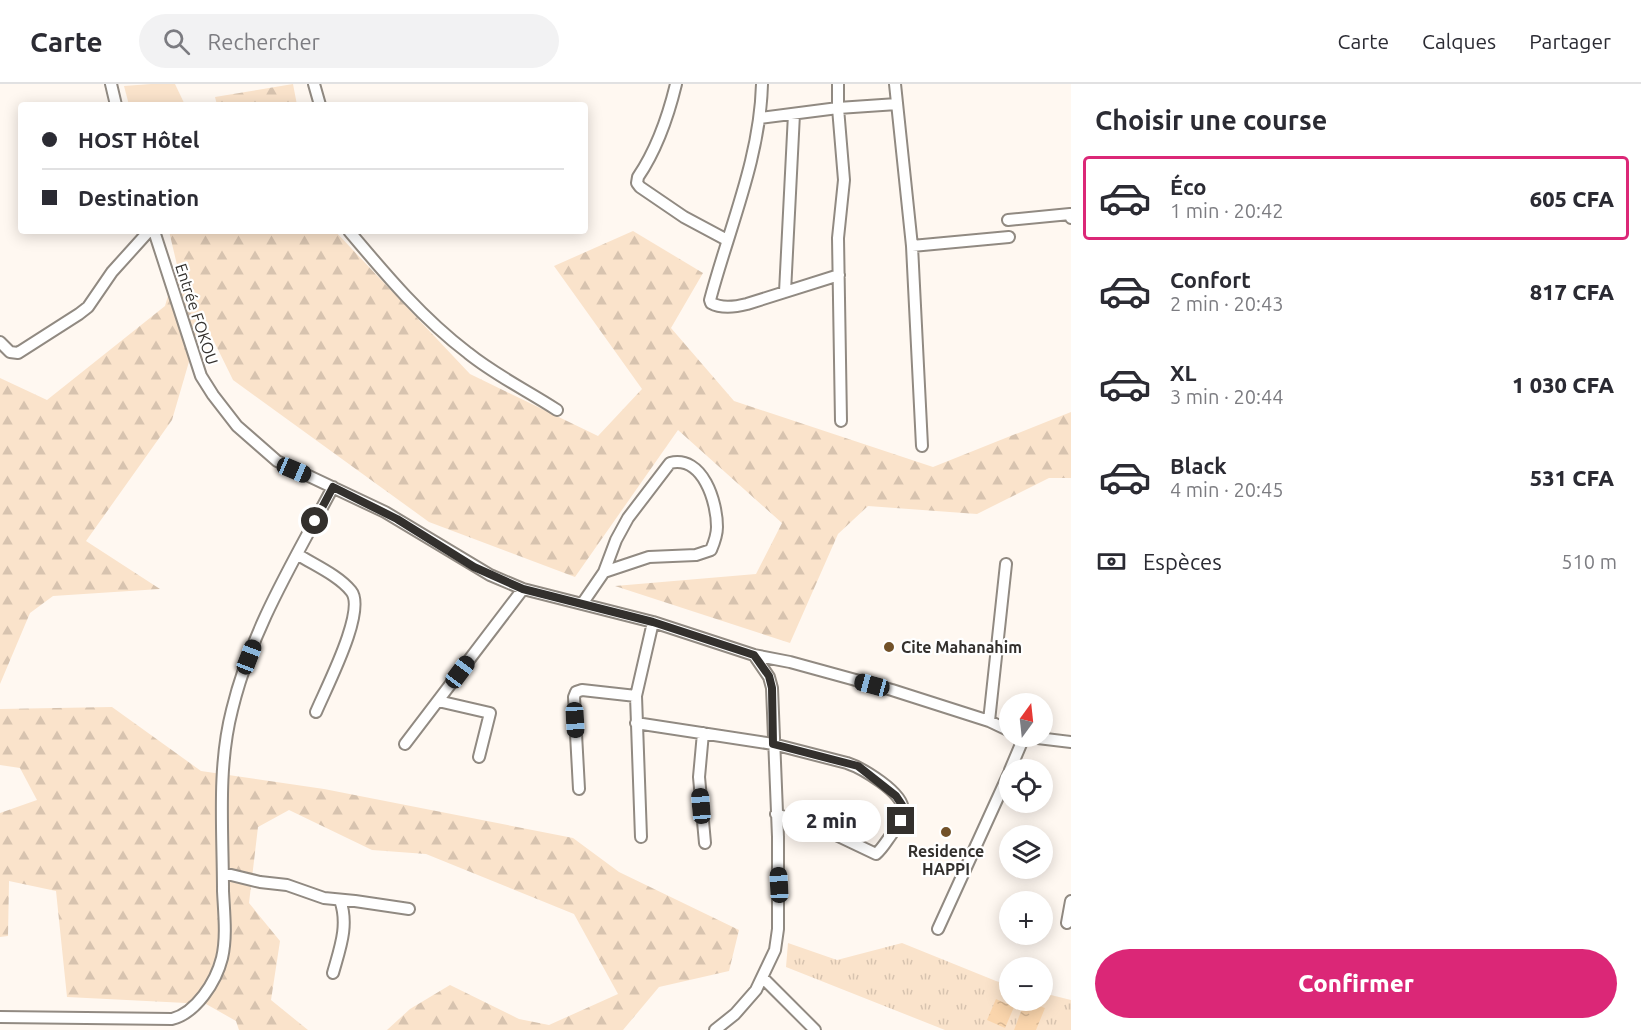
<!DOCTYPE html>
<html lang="fr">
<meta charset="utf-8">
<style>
:root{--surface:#fff;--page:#f2f2f3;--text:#2b2b33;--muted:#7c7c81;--line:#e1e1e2;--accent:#db2777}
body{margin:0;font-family:Ubuntu,sans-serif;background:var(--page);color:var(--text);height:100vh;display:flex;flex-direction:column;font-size:22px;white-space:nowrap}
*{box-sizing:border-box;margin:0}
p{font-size:20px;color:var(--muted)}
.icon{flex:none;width:33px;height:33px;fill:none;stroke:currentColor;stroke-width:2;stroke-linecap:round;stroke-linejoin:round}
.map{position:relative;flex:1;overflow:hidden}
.sheet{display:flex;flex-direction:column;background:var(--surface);width:570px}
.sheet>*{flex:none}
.guide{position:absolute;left:18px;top:18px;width:570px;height:132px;border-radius:6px;box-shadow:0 3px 15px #0003;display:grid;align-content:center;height:132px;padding:0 24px;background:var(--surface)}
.needle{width:39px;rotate:15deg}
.buttons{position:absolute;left:999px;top:609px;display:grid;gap:12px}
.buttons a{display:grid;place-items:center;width:54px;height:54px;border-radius:50%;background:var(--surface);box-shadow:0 3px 15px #0003;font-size:30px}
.end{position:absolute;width:27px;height:27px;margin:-14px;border:8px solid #33302d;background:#fff;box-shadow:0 0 0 3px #fff}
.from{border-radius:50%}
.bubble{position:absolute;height:42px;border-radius:21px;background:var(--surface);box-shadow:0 3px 15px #0003;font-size:20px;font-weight:800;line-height:42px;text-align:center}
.car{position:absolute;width:18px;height:36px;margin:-18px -9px;border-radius:8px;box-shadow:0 0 4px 2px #0007;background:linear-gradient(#222 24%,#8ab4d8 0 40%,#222 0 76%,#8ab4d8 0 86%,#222 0)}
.guide b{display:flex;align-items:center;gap:21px;height:57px;font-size:22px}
.guide b+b{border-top:2px solid var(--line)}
.guide i{width:15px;height:15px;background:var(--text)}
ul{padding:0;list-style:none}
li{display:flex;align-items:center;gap:18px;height:84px;margin:0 12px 9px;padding:0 12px;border:3px solid transparent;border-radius:6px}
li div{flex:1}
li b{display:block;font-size:22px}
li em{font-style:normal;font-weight:800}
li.current{border-color:var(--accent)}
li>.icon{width:54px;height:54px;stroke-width:1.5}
h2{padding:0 24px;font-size:27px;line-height:72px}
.pay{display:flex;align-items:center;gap:15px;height:66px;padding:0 24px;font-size:22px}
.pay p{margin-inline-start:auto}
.action{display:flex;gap:12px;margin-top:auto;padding:12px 24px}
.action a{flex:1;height:69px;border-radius:36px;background:var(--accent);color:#fff;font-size:24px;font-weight:800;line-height:69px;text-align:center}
header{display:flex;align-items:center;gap:36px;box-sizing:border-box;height:84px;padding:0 30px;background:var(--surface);border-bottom:2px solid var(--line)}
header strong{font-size:28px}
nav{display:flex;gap:33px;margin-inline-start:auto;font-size:21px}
.search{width:420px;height:54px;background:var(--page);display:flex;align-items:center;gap:15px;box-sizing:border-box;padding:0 21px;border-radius:33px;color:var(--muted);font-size:22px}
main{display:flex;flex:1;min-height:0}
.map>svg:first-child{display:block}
.grass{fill:url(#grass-tufts)}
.forest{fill:url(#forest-firs)}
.pitch{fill:#fae3cb}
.water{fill:url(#water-ripples)}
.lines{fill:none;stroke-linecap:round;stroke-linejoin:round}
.minor-casing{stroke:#918a82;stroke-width:14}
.minor{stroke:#fff;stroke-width:10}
.route{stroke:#33302d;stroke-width:8}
.poi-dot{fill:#725128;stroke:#fff;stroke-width:2}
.labels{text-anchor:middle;stroke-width:4.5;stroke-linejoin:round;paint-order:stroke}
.street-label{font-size:16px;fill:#33302d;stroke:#fff}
.poi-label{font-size:16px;font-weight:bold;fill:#33302d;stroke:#fff;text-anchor:start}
</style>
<header>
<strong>Carte</strong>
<div class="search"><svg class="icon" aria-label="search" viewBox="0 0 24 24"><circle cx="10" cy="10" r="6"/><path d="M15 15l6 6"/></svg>Rechercher</div>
<nav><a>Carte</a><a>Calques</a><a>Partager</a></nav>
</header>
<main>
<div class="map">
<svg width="1071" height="946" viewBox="0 0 1071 946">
<defs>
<pattern id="grass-tufts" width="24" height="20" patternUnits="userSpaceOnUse" patternTransform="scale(1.5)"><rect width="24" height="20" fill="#fae3cb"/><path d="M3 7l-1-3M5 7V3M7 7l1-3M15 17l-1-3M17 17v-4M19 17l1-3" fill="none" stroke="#d7c3af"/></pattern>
<pattern id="forest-firs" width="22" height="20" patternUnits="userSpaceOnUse" patternTransform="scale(1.5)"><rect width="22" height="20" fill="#fae3cb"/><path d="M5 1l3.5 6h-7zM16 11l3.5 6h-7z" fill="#d7c3af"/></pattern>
<pattern id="water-ripples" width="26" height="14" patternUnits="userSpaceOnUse" patternTransform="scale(1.5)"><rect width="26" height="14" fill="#fad5ac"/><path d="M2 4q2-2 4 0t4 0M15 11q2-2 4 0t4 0" fill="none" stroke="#d7b794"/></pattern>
</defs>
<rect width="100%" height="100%" fill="#fff8f1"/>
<path class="grass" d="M788,859L837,876L902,859L996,897L1009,901L1010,916H1042L1043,909L1071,916V946H945L786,883Z"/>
<path class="forest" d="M293,0L297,21H217L215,13Z
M169,147H335L470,290L598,352L642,305L554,182L633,147L703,189L671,244L734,317L933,383L1071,328V394H1049L977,430L868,422L838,450L790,559L615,502L756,490L782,439L678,346L575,493L429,438L233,296L202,233L172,336L86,457L160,505L53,512L30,529L0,600V294L47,316L165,222L177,181Z
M112,623L201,687L324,705L573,754L619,788L739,846L729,887L659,903L623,946H387L410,925L450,901L519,935L549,941L618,910L574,830L426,770L372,766L289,726L258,743L249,819L280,857L271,916L308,946H239L236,937L206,920L67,913L56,807L9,797L8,852L0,853V729L37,716L20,684L0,681V625Z"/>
<path class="pitch" d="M151,0H175L185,21H129L124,2Z"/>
<path class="water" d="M996,915L1014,923L1005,944L987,936Z
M1025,917L1045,924L1036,946H1014Z"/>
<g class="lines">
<defs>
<path id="minor" d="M111,0L116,21
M314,0L320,21
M676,0C668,33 657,65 638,93L637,99L640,103L684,133L727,156
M762,0C760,75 729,144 710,216L711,219C722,225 735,223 747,220L839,191
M838,0V24L844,96L838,154L841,337
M895,0L912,162L922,362
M760,34L838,24L897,20
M1008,136L1070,130L1071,134
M154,147L201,292L213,311L237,342L277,377L385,428L490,491L523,505L653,538L754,571L790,578L892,606L989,637L1010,647
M349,147C386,191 422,234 468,269C495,291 528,307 557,326
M912,162L1009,153
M785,208L794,30
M0,258L10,268L18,269L79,230L88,223L112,188L149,147
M297,470C314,481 338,491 351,507C367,526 326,604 316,628
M582,520L604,488L616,456L628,434L670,379C703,371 717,418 717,443C717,451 714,459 711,466L696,471L649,473L604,488
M438,617L490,629L479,673
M989,637L1006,480
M636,639L773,660L847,679C862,684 903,708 903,726C903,736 896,743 891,751C886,758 882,765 876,770L834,750L776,730
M703,649L699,693L705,759
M1021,652L1071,658
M405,660L523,505
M1010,686L1024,653
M579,705L574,613L576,608L582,606L636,612
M641,753L636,612L653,538
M223,789L260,798L287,801L324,814L355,817L409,825
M1067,839L1071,817
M938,845L1010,687
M333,889C340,864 349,841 340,816
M763,894L815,946
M0,933L172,935C196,929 216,898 222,874C227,853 224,828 223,807C223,747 217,684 232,626C251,546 295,475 333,403
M715,946L735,930L756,906L775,866L778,845V753L772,604L769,593L754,571"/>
</defs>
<use href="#minor" class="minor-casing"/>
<use href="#minor" class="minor"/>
</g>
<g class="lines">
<path class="route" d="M315,437L333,403L397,435L474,483L523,505L653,538L754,571L769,592L772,604L773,660L858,682L896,712L902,721L903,727L901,737"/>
</g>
<g class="poi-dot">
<circle cx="889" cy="563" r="6"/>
<circle cx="946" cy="748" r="6"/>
</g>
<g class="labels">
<g class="street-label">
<text transform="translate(197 230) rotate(72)" y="6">Entrée FOKOU</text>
</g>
<g class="poi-label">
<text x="901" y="569">Cite Mahanahim</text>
<text x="946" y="773" text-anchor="middle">Residence<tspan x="946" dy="18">HAPPI</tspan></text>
</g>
</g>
</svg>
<div class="buttons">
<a><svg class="needle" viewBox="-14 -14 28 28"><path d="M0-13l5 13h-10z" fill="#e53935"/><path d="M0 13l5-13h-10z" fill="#7c7c81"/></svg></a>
<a><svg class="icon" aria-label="locate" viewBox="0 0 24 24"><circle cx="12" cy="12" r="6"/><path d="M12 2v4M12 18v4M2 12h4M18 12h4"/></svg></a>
<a><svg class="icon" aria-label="layers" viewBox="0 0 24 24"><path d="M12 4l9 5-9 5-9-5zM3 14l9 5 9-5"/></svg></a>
<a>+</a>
<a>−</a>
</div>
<i class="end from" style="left:315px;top:437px"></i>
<i class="end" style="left:901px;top:737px"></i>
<div class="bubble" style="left:782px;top:716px;width:99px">2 min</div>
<i class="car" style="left:294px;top:386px;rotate:113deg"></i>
<i class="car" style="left:249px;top:573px;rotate:21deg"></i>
<i class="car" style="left:460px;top:588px;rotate:37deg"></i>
<i class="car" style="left:872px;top:601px;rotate:285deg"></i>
<i class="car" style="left:575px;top:636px;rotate:177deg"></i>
<i class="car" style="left:701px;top:722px;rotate:355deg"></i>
<i class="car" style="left:779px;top:801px;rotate:357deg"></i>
<div class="guide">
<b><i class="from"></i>HOST Hôtel</b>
<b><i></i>Destination</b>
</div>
</div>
<section class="sheet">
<h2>Choisir une course</h2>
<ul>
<li class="current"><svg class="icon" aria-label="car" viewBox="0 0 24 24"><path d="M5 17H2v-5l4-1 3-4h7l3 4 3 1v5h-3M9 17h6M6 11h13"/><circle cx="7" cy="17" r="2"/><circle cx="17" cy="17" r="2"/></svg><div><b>Éco</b><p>1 min · 20:42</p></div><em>605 CFA</em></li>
<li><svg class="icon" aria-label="car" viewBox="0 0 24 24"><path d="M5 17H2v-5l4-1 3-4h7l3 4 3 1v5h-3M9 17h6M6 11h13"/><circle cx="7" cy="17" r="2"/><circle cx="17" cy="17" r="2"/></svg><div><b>Confort</b><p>2 min · 20:43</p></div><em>817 CFA</em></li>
<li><svg class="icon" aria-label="car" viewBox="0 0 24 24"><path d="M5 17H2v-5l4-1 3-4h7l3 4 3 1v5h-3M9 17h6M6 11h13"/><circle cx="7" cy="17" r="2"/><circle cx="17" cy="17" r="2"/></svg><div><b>XL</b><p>3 min · 20:44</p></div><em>1 030 CFA</em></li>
<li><svg class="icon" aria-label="car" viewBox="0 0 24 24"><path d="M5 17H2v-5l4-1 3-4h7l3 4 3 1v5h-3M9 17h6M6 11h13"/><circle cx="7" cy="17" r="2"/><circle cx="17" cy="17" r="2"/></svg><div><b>Black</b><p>4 min · 20:45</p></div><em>531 CFA</em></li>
</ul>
<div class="pay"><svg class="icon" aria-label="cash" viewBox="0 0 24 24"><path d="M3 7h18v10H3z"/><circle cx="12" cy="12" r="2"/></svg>Espèces<p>510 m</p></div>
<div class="action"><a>Confirmer</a></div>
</section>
</main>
